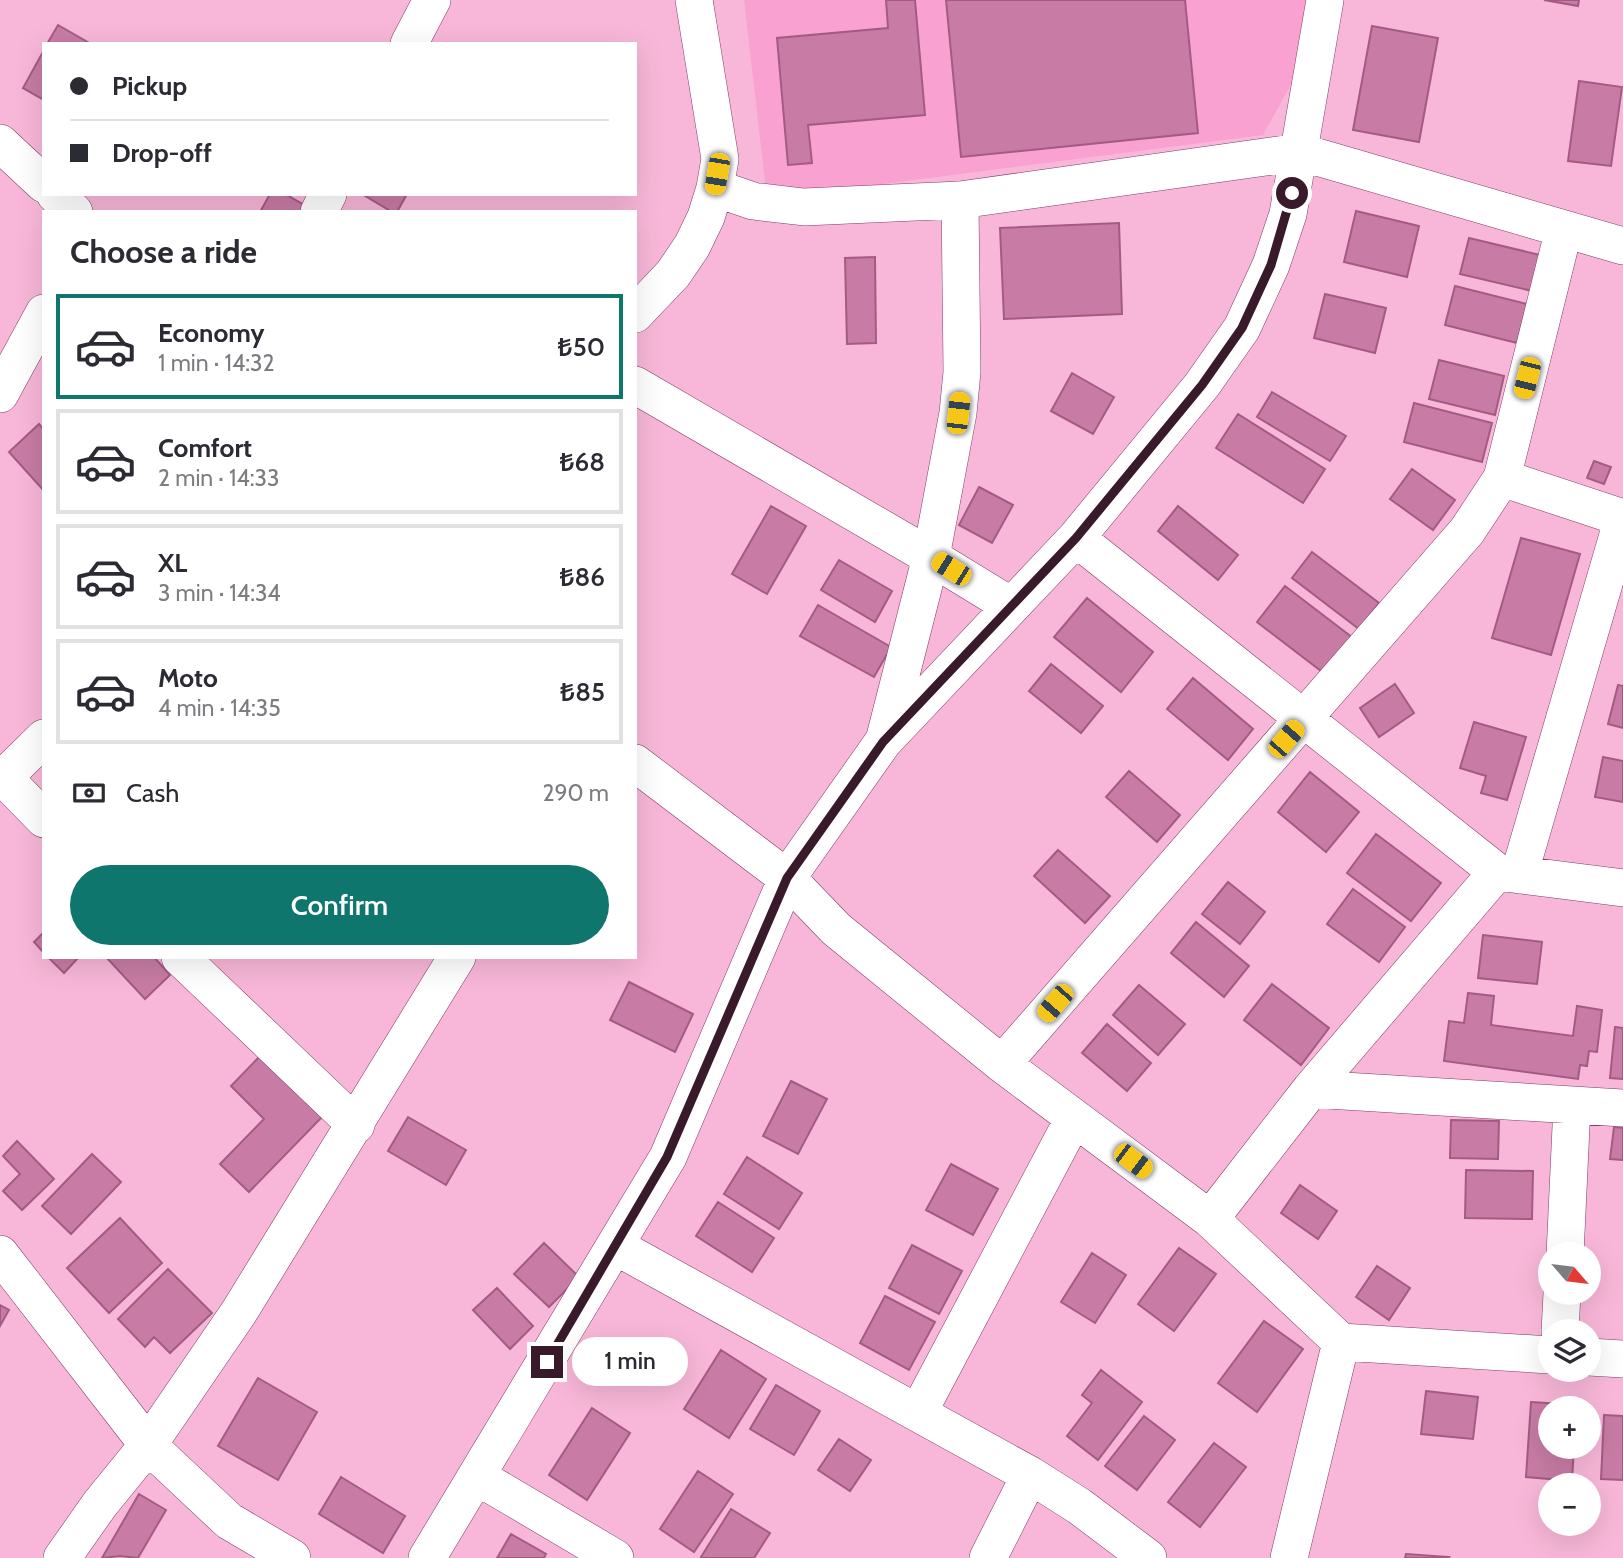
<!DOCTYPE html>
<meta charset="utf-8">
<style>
:root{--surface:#fff;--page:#f7f7f7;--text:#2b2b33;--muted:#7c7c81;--line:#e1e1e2;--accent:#0f766e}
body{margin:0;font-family:Cabin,sans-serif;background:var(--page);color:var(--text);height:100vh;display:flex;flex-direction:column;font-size:26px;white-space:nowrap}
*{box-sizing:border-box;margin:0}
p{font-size:23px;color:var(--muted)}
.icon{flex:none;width:38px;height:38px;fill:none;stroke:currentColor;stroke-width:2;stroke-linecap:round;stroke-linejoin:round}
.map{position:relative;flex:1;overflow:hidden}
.side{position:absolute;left:42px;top:210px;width:595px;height:749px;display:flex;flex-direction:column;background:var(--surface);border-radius:0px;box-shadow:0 7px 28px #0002}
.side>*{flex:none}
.top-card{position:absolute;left:42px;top:42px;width:595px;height:154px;border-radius:0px;box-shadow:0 7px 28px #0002;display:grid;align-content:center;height:154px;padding:0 28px;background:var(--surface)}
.needle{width:46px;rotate:118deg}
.fabs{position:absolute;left:1538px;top:1242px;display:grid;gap:14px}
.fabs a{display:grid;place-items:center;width:63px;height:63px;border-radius:50%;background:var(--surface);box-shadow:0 7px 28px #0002;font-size:35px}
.end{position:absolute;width:32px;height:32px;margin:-16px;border:9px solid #381a2b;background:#fff;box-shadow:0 0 0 4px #fff}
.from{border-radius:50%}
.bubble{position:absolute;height:49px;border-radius:24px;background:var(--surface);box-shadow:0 7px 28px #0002;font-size:23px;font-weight:600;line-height:49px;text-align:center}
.car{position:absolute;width:21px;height:42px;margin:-21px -10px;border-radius:9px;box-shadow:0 0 5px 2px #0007;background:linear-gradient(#f5c518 24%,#345 0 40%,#f5c518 0 76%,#345 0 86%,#f5c518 0)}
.top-card b{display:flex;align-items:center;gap:24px;height:66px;font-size:26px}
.top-card b+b{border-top:2px solid var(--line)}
.top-card i{width:18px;height:18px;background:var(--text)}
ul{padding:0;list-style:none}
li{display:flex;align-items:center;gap:21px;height:105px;margin:0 14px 10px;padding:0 14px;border:4px solid var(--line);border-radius:0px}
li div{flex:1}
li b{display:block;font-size:26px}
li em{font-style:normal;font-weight:600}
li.current{border-color:var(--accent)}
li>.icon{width:63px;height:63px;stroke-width:1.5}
h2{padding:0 28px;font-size:32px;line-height:84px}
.pay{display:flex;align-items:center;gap:18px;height:77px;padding:0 28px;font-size:26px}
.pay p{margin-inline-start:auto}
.action{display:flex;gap:14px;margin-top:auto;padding:14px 28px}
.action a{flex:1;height:80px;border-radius:42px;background:var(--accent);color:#fff;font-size:28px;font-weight:600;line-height:80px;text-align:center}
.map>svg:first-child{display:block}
.built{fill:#f9a1d0}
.building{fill:#c87ca5;stroke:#a45b83;stroke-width:2}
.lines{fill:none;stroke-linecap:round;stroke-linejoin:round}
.minor-casing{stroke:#823c64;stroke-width:38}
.minor{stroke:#fff;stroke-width:37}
.route{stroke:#381a2b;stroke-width:9}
</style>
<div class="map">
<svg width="1623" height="1558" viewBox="0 0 1623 1558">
<rect width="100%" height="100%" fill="#f8b7d8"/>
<path class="built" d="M744,0H1338L1263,135L767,199Z"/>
<path class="building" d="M886,0H915L925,115L808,125L812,163L788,165L777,38L888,28Z
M946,0H1185L1198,133L961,157Z
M1544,0H1579L1578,6Z
M58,25L91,44H47Z
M1372,26L1438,38L1419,142L1353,130Z
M44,50V100L23,88Z
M1579,81L1622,87L1611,166L1568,161Z
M270,194H285L306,206L303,212H260Z
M362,194H407L397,212H392Z
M1356,211L1419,226L1407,277L1344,262Z
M1119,223L1122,314L1004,319L1000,228Z
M1469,238L1540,255L1532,291L1460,274Z
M875,257L876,343L847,344L845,258Z
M1455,286L1527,304L1517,343L1445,325Z
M1325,294L1386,308L1375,353L1314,338Z
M1439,360L1504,376L1495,415L1429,399Z
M1072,373L1114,397L1093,434L1051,411Z
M1272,392L1346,436L1330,461L1257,417Z
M1414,403L1492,423L1482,462L1404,442Z
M1238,414L1325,469L1303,503L1216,448Z
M39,424L44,430V491L9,452Z
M1594,461L1611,467L1604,484L1587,478Z
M1412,469L1455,500L1433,530L1390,499Z
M979,487L1013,505L992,543L959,525Z
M771,506L806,526L767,594L732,574Z
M1178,506L1238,555L1218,580L1158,531Z
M1521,538L1580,554L1551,655L1492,638Z
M1312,552L1379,603L1359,629L1292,578Z
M839,560L892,591L875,622L821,590Z
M1285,586L1353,638L1325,674L1257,622Z
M1087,598L1153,652L1121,692L1054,637Z
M818,605L891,647L874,677L800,636Z
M1051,664L1103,706L1081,733L1029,691Z
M1193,678L1253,729L1228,760L1167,709Z
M1395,684L1414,713L1379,737L1360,708Z
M1618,685L1623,686V728L1608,724Z
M1474,722L1526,737L1507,800L1481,793L1486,776L1460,768Z
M1603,757L1623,761V802L1595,797Z
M1129,771L1180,815L1157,842L1106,797Z
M1310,772L1359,812L1326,852L1278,812Z
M1376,834L1441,883L1411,921L1347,873Z
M1058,850L1110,896L1085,923L1034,876Z
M1228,882L1265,912L1240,944L1202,914Z
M1353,889L1405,927L1379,962L1327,924Z
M1196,922L1249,966L1224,997L1171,953Z
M44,932V953L34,942Z
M1483,935L1542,942L1537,984L1478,978Z
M48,957H79L64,973Z
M106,957H154L170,975L145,999Z
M629,982L693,1014L675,1052L610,1020Z
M1272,984L1329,1028L1301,1065L1244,1020Z
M1139,985L1185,1024L1158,1055L1113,1015Z
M1468,993L1494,996L1491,1025L1573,1036L1577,1006L1602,1010L1597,1052L1589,1051L1587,1066L1580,1065L1578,1079L1444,1061L1449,1021L1464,1023Z
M1107,1024L1151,1063L1127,1091L1082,1053Z
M1615,1027L1623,1028V1079L1610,1078Z
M260,1056L322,1117L249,1192L220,1164L264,1119L231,1086Z
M791,1081L827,1099L798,1154L763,1136Z
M408,1117L466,1150L446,1185L388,1151Z
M1451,1120L1499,1121L1498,1159L1450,1158Z
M1614,1127L1623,1128V1160L1610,1159Z
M17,1141L54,1179L22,1210L3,1191L20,1174L3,1156Z
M92,1154L121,1182L71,1234L42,1206Z
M747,1157L802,1193L779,1229L724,1194Z
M951,1164L998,1189L973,1235L926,1210Z
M1466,1170L1533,1171L1532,1219L1465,1218Z
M1300,1185L1337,1211L1318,1239L1281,1213Z
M718,1202L774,1238L752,1272L696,1236Z
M120,1218L162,1263L109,1313L67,1268Z
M544,1243L579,1277L549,1307L514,1274Z
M912,1245L962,1271L939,1314L889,1288Z
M1179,1248L1216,1274L1174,1331L1138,1304Z
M1092,1253L1126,1275L1095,1323L1061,1302Z
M1377,1266L1410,1288L1389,1320L1356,1297Z
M168,1269L212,1313L170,1353L154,1337L145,1347L118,1319Z
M497,1288L533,1326L510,1349L473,1310Z
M885,1296L935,1322L909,1370L860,1343Z
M0,1305L9,1310L0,1326Z
M1264,1321L1303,1349L1257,1412L1218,1383Z
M721,1350L766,1379L729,1438L684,1409Z
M1101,1370L1142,1402L1098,1460L1067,1436L1092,1403L1082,1395Z
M258,1378L317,1412L278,1480L218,1446Z
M776,1385L820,1411L794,1455L750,1429Z
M1426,1391L1478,1397L1473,1439L1421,1434Z
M1531,1402L1577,1405V1409H1550V1447H1574L1572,1481L1526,1477Z
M592,1408L630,1433L587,1500L549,1475Z
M1604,1415L1623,1416V1480L1601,1479Z
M1144,1416L1175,1440L1137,1490L1105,1466Z
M839,1439L871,1460L850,1491L818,1470Z
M1214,1443L1246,1467L1200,1527L1168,1502Z
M698,1471L733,1494L694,1552L660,1529Z
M341,1477L405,1516L383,1553L319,1514Z
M139,1494L166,1510L138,1558L120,1556L102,1558Z
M731,1509L770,1533L754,1558H703L701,1557Z
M511,1534L546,1554L544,1558H497Z
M1406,1554L1449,1557L1448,1558H1405Z"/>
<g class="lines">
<defs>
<path id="minor" d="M409,44L432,0
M0,143L44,184
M715,188L753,201L804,207L960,200L1300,152L1623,246
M55,194L74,212
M319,212L328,194
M635,314L673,274L692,246L706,217L715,188L720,159L694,0
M635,385L931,557L1011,606
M0,394L44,313
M1502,478L1623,518
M1076,538L1497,872
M885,737L931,557L958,413L962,372L960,200
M635,763L787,878L836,929L1002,1064L1210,1219L1341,1342L1550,1355
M4,778L44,819
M0,781L44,738
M1519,875L1623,518
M180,957L356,1125
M1002,1064L1467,531L1502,478L1564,229
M1311,1089L1623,1108
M1210,1219L1311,1089L1497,872L1623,888
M615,1246L1030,1475L1079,1506L1148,1558
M0,1254L148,1445L229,1521L292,1558
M1565,1255L1572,1105
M1560,1332L1562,1293
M1589,1357L1623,1359
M918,1413L1074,1118
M478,1477L615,1558
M62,1558L100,1504L148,1445L239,1312L457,957
M427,1558L668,1157L787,878L883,742L1076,538L1202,385L1242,328L1271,265L1288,214L1325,0
M988,1558L1030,1475
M1289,1558L1341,1342"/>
</defs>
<use href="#minor" class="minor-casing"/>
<use href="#minor" class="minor"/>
</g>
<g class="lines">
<path class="route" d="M547,1362L667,1157L787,878L883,742L1076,538L1202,385L1242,328L1271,265L1292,193"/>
</g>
</svg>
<div class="fabs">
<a><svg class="needle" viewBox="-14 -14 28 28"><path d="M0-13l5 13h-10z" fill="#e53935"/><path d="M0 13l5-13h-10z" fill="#7c7c81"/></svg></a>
<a><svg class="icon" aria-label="layers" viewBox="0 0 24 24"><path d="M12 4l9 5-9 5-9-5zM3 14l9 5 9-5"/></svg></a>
<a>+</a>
<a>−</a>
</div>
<i class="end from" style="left:1292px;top:193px"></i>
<i class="end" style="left:547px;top:1362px"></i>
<div class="bubble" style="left:572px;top:1337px;width:116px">1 min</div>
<i class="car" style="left:717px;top:174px;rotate:190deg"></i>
<i class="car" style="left:1527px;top:378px;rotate:194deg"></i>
<i class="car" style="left:958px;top:413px;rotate:6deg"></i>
<i class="car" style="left:951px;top:569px;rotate:302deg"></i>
<i class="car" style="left:1286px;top:739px;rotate:41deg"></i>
<i class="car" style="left:1055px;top:1003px;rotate:221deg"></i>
<i class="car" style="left:1133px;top:1161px;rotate:127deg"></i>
<div class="top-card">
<b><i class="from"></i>Pickup</b>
<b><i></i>Drop-off</b>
</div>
<section class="side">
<h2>Choose a ride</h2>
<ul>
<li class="current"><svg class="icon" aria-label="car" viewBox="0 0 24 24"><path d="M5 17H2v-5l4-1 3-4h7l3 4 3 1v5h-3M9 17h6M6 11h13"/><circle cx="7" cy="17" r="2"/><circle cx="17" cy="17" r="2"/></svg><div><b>Economy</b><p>1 min · 14:32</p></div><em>₺50</em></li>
<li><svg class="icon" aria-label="car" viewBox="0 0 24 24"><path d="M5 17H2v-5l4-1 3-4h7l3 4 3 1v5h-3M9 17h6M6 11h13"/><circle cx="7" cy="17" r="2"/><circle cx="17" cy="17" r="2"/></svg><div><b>Comfort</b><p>2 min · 14:33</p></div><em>₺68</em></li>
<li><svg class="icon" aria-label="car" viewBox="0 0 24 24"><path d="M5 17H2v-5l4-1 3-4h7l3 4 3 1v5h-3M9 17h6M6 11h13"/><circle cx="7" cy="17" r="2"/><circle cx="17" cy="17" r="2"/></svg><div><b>XL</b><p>3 min · 14:34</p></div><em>₺86</em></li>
<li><svg class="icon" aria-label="car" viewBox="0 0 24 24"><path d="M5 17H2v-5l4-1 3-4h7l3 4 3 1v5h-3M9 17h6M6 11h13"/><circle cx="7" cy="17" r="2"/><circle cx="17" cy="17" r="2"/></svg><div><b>Moto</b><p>4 min · 14:35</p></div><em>₺85</em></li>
</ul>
<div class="pay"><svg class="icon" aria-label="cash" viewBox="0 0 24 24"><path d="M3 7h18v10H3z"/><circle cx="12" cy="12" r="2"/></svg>Cash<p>290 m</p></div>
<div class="action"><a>Confirm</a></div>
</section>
</div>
